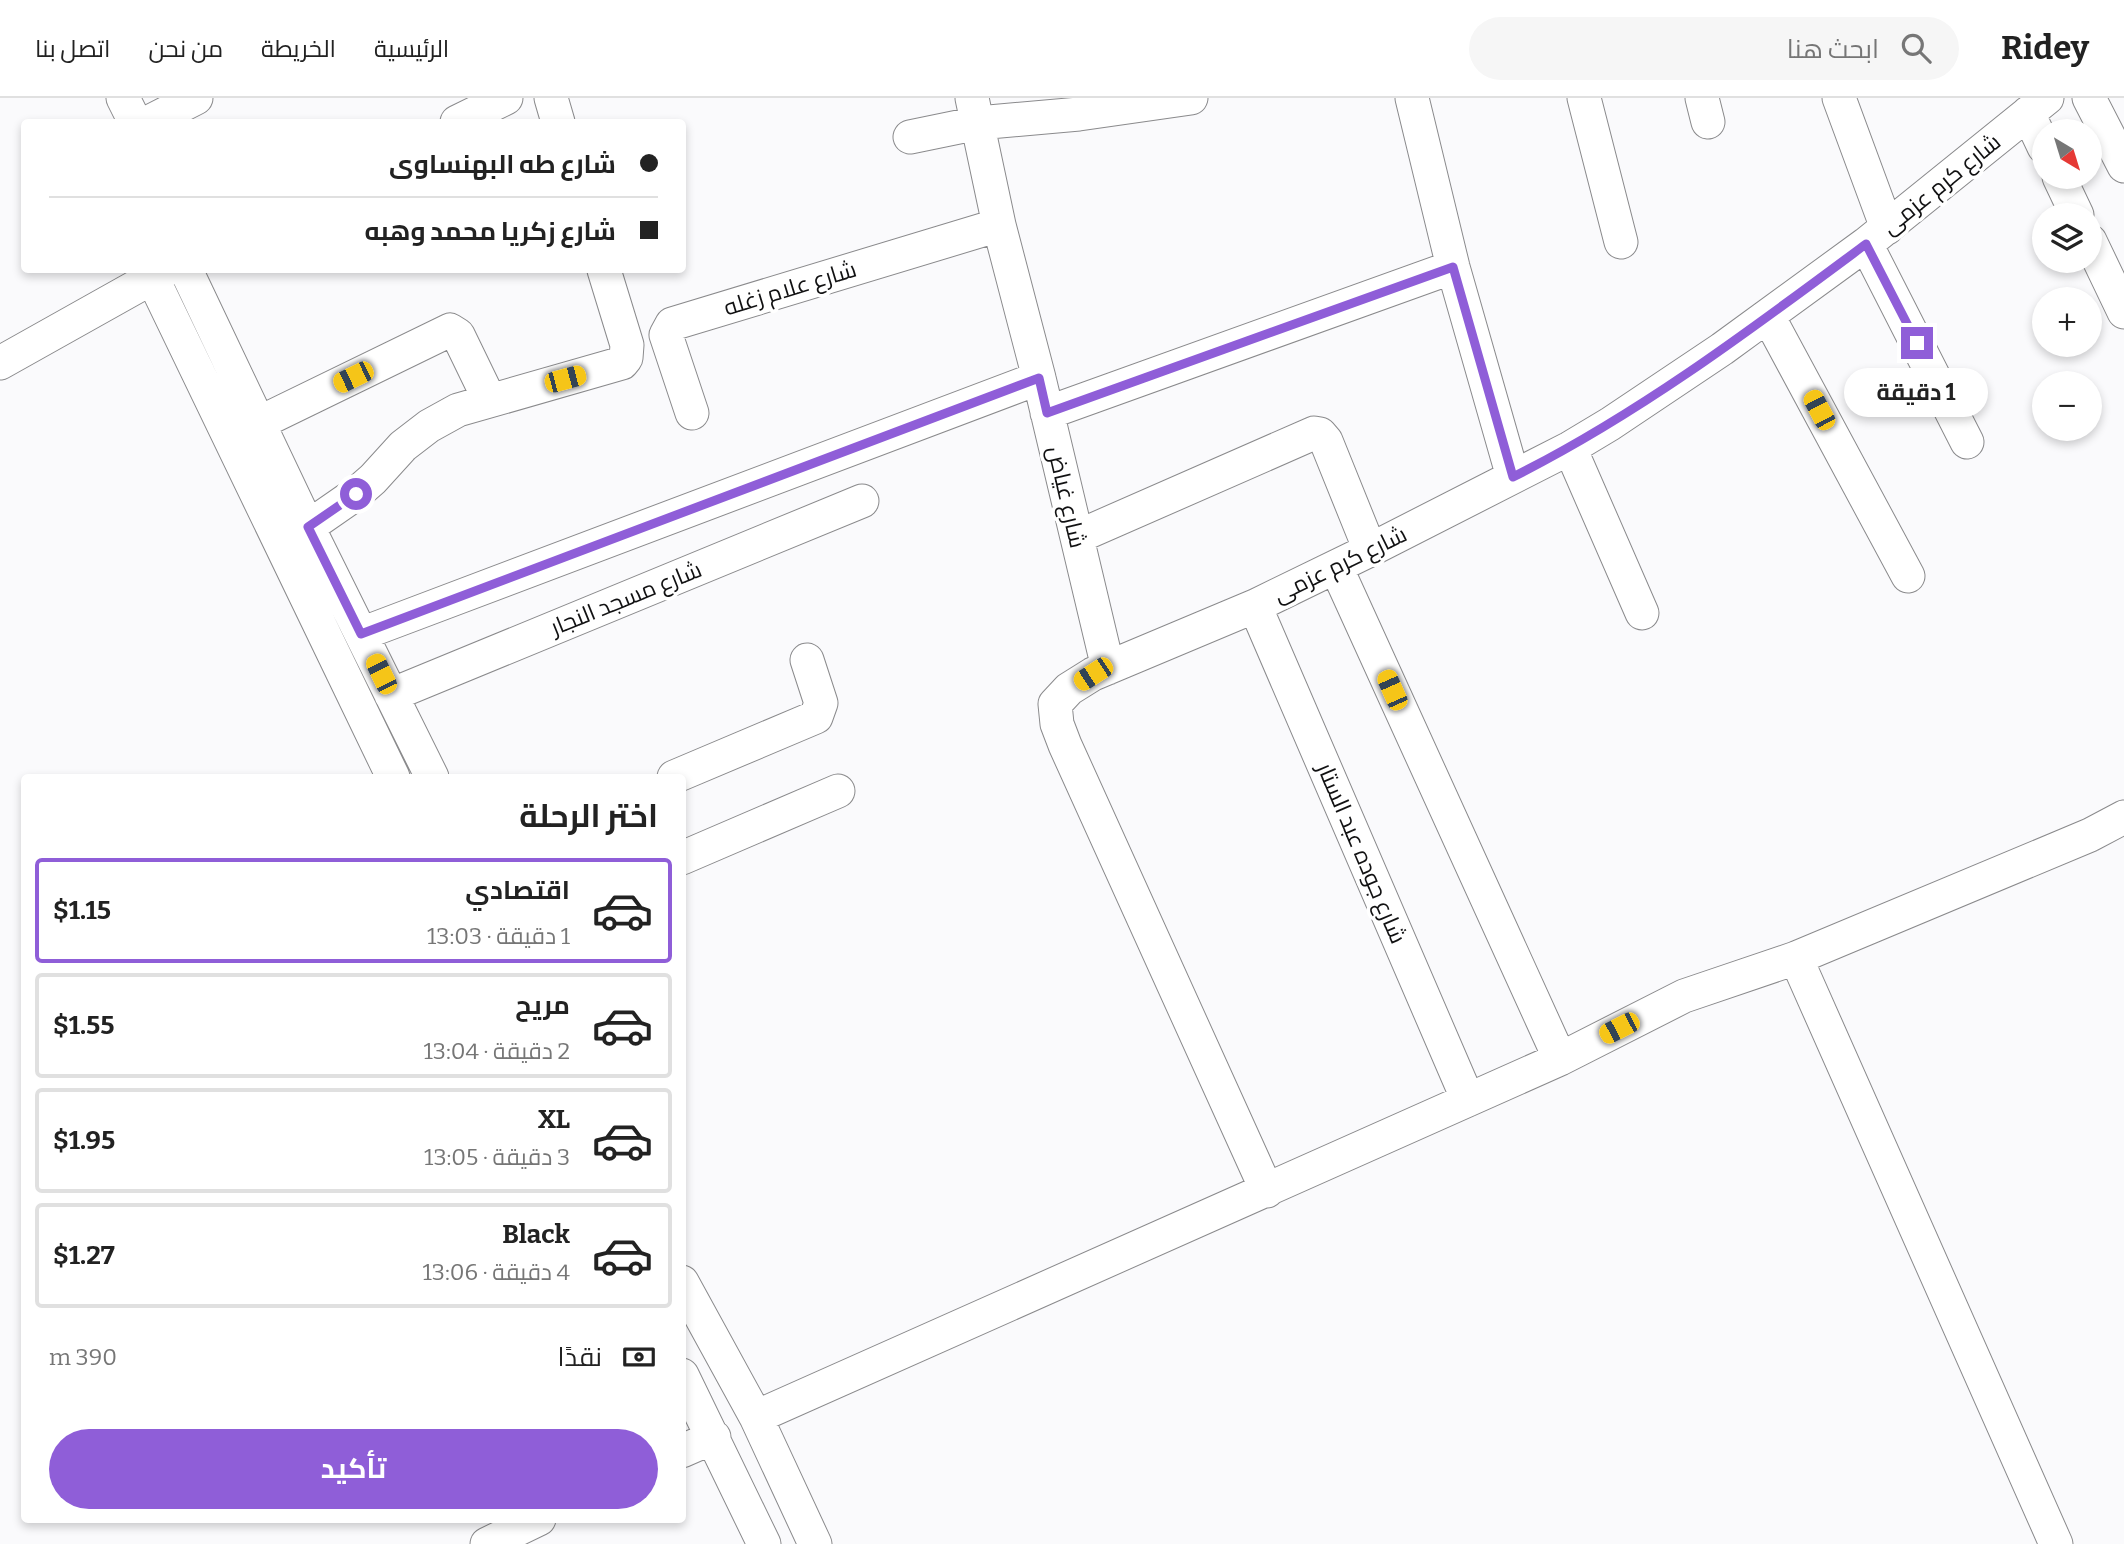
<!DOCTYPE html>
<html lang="ar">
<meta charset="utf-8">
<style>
:root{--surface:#fff;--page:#f6f6f6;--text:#222;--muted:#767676;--line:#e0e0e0;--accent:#8f5ed8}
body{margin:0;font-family:Bitter,Cairo,serif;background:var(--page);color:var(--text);direction:rtl;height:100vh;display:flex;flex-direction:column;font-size:26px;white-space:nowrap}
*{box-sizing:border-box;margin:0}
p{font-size:23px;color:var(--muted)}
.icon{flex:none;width:38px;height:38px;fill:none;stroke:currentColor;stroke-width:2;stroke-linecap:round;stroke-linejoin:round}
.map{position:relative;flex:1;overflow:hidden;direction:ltr}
.panel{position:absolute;left:21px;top:676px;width:665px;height:749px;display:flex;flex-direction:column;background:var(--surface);border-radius:7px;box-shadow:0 4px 10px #0003;direction:rtl}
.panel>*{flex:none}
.guide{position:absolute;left:21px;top:21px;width:665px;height:154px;border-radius:7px;box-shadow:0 4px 10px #0003;direction:rtl;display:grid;align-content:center;height:154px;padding:0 28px;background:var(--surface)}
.needle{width:46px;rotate:142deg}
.controls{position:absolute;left:2032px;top:21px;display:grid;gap:14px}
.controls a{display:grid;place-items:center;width:70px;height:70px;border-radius:50%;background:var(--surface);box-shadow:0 4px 10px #0003;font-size:35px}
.end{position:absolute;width:32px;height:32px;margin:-16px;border:9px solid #8f5ed8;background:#fff;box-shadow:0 0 0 4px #fff}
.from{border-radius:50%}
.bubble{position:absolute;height:49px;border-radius:24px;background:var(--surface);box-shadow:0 4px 10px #0003;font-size:23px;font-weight:700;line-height:49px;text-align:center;direction:rtl}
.car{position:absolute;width:21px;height:42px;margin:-21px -10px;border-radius:9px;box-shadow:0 0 5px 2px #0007;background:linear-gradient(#f5c518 24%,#345 0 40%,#f5c518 0 76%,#345 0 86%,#f5c518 0)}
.guide b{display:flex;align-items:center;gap:24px;height:66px;font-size:26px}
.guide b+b{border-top:2px solid var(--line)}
.guide i{width:18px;height:18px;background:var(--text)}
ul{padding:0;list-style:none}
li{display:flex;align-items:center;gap:21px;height:105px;margin:0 14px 10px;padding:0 14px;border:4px solid var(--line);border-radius:7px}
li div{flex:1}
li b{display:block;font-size:26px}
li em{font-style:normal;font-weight:700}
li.active{border-color:var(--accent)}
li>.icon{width:63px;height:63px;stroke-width:1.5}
h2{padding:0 28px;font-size:32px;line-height:84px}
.pay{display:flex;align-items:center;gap:18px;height:77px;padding:0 28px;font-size:26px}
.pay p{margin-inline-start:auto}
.cta{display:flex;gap:14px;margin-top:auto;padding:14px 28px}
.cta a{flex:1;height:80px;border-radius:42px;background:var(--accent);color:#fff;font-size:28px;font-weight:700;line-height:80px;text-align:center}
header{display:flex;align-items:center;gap:42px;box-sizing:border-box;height:98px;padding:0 35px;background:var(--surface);border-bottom:2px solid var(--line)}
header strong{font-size:33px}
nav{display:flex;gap:38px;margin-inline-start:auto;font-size:24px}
.search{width:490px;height:63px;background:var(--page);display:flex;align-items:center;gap:18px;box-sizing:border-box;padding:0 24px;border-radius:38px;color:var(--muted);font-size:26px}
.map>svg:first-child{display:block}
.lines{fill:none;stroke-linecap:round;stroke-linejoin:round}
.street-casing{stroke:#8a8a8c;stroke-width:35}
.street{stroke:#fff;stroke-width:33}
.route{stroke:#8f5ed8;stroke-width:9}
.labels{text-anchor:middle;stroke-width:7;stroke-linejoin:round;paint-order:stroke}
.street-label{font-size:23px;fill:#111112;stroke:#fff}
</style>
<header>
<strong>Ridey</strong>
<div class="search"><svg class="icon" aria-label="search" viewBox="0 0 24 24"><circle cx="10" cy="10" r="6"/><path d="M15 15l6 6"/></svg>ابحث هنا</div>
<nav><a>الرئيسية</a><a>الخريطة</a><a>من نحن</a><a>اتصل بنا</a></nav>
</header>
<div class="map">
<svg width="2124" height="1446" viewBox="0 0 2124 1446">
<rect width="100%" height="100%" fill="#fafafc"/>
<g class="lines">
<defs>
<path id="street" d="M123,0L135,24
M551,0L558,24
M972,0L999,127L1039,280L1108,570
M1412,0L1453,169L1513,379
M1584,0L1621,144
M1702,0L1708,24
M1839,0L1887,130
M2089,0L2124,68
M2028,15L2044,49
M149,24L196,0
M457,24L506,0
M910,39L978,25L1079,16L1191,0
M2059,79L2077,117
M2090,143L2124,214
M1866,146L1967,344
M186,172L308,429L432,679
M152,179L393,679
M1768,218L1908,478
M0,265L166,172
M692,315L666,237L672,226L999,127
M1047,315L1453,169
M259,325L450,232L458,237L489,301
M1570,350L1642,515
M308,429L357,395L373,381L403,348L429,328L458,312L622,265L626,260L627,247L604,172
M1077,439L1314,335L1320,336L1326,343L1370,452
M1336,469L1560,961
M1255,508L1468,1002
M361,536L1039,280
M391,597L862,403
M674,679L816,619L821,605L807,562
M682,760L838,693
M1796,860L2056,1446
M1267,1093L1065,647L1057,626L1055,606L1069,591L1093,576L1255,508L1370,452L1570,350L1610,326L1722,251L1866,146L2047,0
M682,1184L756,1319L815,1446
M682,1277L764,1446
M756,1319L1560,961L1684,898L1796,860L2090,737L2124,719
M682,1353L714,1339
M487,1446L539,1421"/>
</defs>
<use href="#street" class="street-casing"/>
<use href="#street" class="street"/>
</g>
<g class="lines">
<path class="route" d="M356,396L308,429L361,536L1039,280L1047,315L1453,169L1513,379C1639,316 1753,230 1866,146L1917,245"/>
</g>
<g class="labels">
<g class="street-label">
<text transform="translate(1941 86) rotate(-39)" y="8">شارع كرم عزمى</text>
<text transform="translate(790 190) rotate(-17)" y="8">شارع علام زغله</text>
<text transform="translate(1067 399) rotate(77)" y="8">شارع غياض</text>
<text transform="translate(1340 466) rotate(-26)" y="8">شارع كرم عزمى</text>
<text transform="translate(626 500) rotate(-22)" y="8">شارع مسجد النجار</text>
<text transform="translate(1362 755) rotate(67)" y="8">شارع جوده عبد الستار</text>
</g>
</g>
</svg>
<div class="controls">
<a><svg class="needle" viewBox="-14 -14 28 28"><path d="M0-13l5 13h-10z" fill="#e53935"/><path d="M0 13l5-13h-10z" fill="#767676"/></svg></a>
<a><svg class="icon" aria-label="layers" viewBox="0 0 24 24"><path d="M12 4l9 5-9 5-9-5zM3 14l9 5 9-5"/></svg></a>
<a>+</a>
<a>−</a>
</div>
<i class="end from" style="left:356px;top:396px"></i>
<i class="end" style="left:1917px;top:245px"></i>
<div class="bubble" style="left:1844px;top:270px;width:144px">1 دقيقة</div>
<i class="car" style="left:353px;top:279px;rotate:244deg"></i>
<i class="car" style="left:565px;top:281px;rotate:75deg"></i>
<i class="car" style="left:1819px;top:312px;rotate:332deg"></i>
<i class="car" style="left:381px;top:576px;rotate:334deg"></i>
<i class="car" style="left:1093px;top:576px;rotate:237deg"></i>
<i class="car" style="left:1392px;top:592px;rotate:336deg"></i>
<i class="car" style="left:1619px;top:930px;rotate:243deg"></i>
<div class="guide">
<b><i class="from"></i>شارع طه البهنساوى</b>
<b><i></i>شارع زكريا محمد وهبه</b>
</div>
<section class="panel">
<h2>اختر الرحلة</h2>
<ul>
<li class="active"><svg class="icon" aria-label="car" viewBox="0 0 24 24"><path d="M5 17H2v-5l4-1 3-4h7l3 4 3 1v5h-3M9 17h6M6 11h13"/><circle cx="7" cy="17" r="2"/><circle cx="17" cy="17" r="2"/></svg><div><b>اقتصادي</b><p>1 دقيقة · 13:03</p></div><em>$1.15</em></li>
<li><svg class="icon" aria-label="car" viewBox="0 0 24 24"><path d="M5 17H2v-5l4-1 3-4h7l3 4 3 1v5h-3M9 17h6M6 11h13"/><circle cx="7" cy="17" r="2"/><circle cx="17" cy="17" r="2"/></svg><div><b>مريح</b><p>2 دقيقة · 13:04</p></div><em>$1.55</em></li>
<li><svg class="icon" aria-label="car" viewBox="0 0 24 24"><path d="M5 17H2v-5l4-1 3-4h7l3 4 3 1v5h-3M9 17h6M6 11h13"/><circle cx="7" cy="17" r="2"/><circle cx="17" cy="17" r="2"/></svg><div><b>XL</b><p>3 دقيقة · 13:05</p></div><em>$1.95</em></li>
<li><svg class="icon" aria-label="car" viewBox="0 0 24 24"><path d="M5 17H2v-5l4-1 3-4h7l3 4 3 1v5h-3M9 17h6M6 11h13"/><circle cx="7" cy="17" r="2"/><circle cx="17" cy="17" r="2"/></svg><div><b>Black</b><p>4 دقيقة · 13:06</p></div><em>$1.27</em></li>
</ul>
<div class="pay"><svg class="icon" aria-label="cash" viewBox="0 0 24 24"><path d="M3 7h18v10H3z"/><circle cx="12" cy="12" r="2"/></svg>نقدًا<p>390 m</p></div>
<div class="cta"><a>تأكيد</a></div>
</section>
</div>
